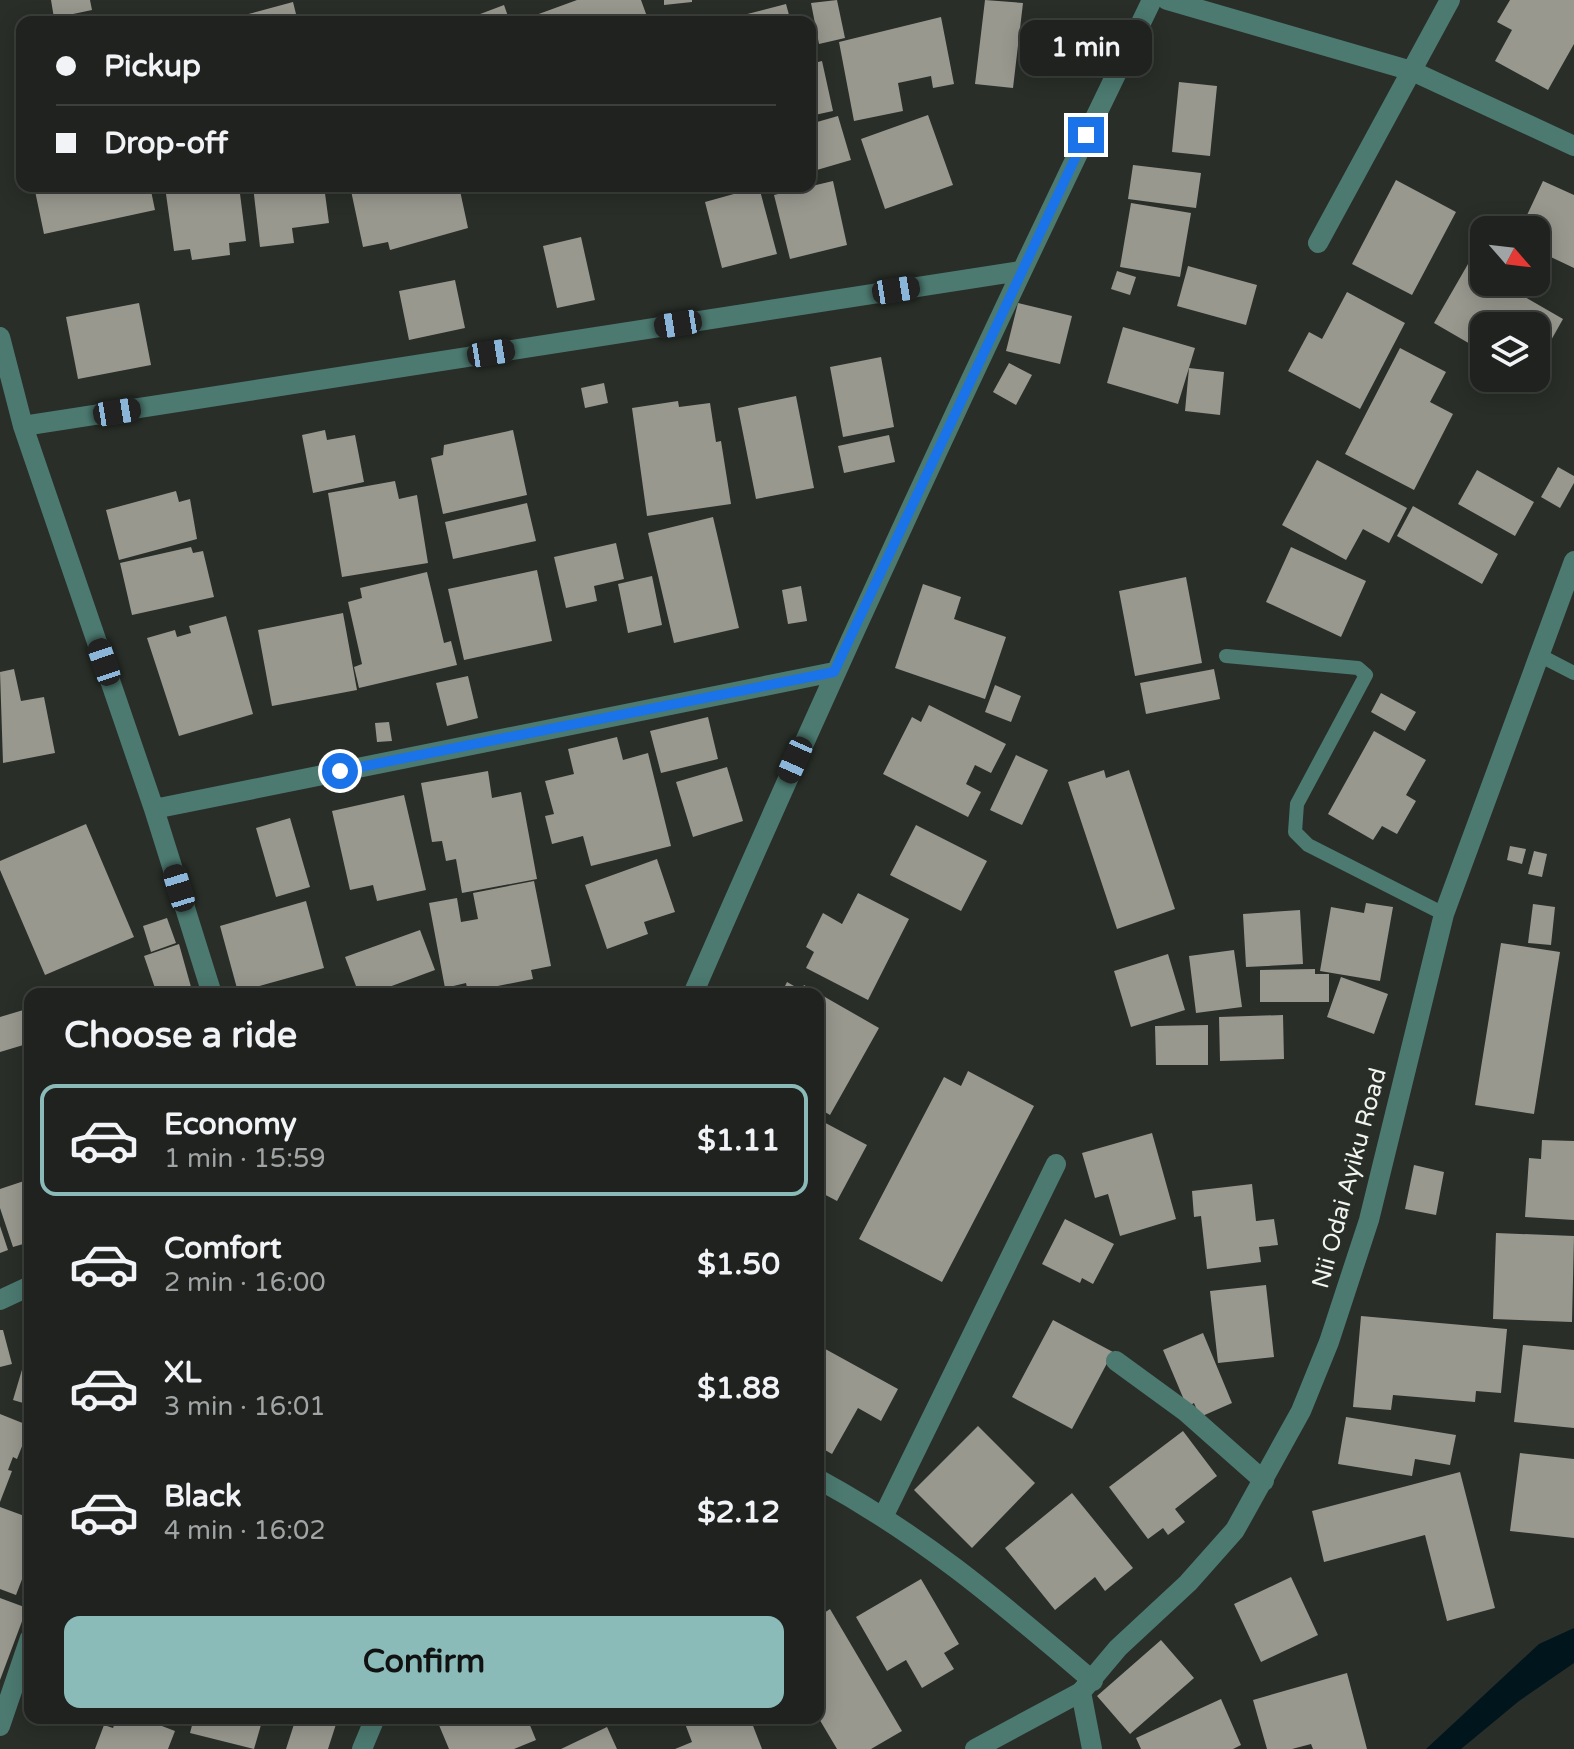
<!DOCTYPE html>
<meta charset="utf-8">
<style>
:root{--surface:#1f221e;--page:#272a27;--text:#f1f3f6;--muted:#a1a4a4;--line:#3c3f3c;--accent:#8bbbb9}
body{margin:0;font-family:"Varela Round",sans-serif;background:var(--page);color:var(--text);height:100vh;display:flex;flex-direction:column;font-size:30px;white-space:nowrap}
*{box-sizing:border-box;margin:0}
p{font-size:26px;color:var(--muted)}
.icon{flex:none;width:44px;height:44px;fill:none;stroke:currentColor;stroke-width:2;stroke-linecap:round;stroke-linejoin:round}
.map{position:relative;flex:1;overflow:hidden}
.details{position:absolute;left:24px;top:988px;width:800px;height:736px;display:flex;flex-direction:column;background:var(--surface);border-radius:16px;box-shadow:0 4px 20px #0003,0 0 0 2px var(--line)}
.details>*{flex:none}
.guide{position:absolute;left:16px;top:16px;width:800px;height:176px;border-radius:16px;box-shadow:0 4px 20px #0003,0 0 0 2px var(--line);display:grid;align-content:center;height:176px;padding:0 40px;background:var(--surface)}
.needle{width:52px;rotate:118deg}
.fabs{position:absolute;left:1470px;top:216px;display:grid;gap:16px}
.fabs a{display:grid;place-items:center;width:80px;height:80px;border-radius:16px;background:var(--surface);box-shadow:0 4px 20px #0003,0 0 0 2px var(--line);font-size:40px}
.end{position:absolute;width:36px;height:36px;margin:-18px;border:10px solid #1a73e8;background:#fff;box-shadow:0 0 0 4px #fff}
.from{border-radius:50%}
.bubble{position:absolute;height:56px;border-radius:16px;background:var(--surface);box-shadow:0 4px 20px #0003,0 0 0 2px var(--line);font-size:26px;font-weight:700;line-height:56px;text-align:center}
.car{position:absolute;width:24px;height:48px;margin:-24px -12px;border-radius:10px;box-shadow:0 0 6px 2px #0007;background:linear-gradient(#222 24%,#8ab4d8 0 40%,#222 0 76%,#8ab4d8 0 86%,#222 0)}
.guide b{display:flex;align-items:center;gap:28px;height:76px;font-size:30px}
.guide b+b{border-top:2px solid var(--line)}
.guide i{width:20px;height:20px;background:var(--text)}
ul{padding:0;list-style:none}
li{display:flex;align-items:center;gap:24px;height:112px;margin:0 16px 12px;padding:0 24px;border:4px solid transparent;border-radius:16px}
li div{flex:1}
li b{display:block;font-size:30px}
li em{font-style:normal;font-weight:700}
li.current{border-color:var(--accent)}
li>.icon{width:72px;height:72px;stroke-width:1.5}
h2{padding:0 40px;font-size:36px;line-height:96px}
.primary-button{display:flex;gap:16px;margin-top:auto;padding:16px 40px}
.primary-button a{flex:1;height:92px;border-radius:16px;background:var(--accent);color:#111;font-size:32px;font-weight:700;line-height:92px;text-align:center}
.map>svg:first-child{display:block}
.water{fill:#00161c}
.building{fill:#98988f}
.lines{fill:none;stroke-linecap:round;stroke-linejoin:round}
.service{stroke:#4c7a70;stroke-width:14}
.minor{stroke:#4c7a70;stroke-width:20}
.tertiary{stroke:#4c7a70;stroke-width:20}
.route{stroke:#1a73e8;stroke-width:10}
.labels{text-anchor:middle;stroke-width:8;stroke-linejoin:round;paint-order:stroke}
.street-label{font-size:24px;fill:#f1f4f0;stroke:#292e28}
</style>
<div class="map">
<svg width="1574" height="1749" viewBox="0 0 1574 1749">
<rect width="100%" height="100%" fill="#292e28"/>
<path class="water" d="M1574,1628V1663L1519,1701L1461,1749H1426L1539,1644Z"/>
<path class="building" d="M51,0H90L92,10L54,18Z
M577,0H641L649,22H526L525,19Z
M664,0H692V2L664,5Z
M837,0L845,38L819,44L811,3Z
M985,0L1023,3L1013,88L975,84Z
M1510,0H1574V44L1548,90L1495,61L1512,30L1497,22Z
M293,2L298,22H231L230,19Z
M786,4L791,22H720V21Z
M504,5L510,22H459Z
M941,17L954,84L933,88L931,76L898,83L903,111L854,121L839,42Z
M822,61L833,111L810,116V64Z
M1179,82L1217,86L1210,156L1172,152Z
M928,115L953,185L885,209L861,139Z
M838,116L851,160L810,172V124Z
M1133,165L1201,173L1196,208L1128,199Z
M1396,180L1456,212L1412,295L1352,264Z
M833,181L847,245L790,259L774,195Z
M1543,181L1574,195V268L1536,250V230H1520Z
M34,186H150L155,210L44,234Z
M219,186H239L246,241L229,243L230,255L192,260L190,249L174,251L166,194Z
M253,186H324L329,223L292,228L294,243L260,247Z
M350,186H459L468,228L390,250L388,242L363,247Z
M759,187L777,254L722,268L705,202Z
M1131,203L1191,213L1180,277L1120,267Z
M581,237L595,300L557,308L543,246Z
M1468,264L1484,273V282H1499L1563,319L1536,367V326H1484V352L1434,323Z
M1188,266L1257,285L1246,325L1177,306Z
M1117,271L1136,277L1130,295L1111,289Z
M455,280L465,328L409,340L399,291Z
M1347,292L1405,323L1360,409L1288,371L1309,332L1322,339Z
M139,303L151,365L78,379L66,317Z
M1018,303L1072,316L1060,364L1006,351Z
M1123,327L1195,348L1178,404L1107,383Z
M1400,348L1446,372L1430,402L1453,414L1414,490L1345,454Z
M881,357L894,427L843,437L830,367Z
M1009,363L1032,375L1016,405L993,392Z
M1189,368L1224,372L1220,415L1185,411Z
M604,383L608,403L585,408L581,388Z
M796,396L814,488L756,499L738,408Z
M678,401L679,407L710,403L716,442L721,441L731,504L647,516L632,408Z
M325,430L327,440L355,435L364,482L313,493L302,435Z
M513,430L527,495L443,514L431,458L443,455L444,445Z
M889,435L895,462L844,473L838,446Z
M1317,460L1407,508L1389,543L1363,529L1346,560L1282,525Z
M1558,467L1574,476V483L1560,508L1541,497Z
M1477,470L1534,502L1515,536L1458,504Z
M395,481L399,499L417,495L428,563L342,577L328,493Z
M176,491L179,502L190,499L197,539L119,560L106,510Z
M527,503L536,541L453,559L445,522Z
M1413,506L1498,554L1482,584L1397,536Z
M713,517L739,628L674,643L648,533Z
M616,543L624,579L594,586L597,601L566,608L554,557Z
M191,547L193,553L203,551L214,597L132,615L120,563Z
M1291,547L1366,581L1341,637L1266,602Z
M537,570L552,641L464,660L448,589Z
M427,572L444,643L451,641L457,665L359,688L354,667L362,664L348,602L362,598L360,588Z
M652,576L662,625L628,633L618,584Z
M1186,577L1202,663L1135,676L1119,591Z
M923,584L961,597L954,619L1006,637L985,699L895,668Z
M801,586L807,621L788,624L782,590Z
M343,613L357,690L272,706L258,630Z
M226,616L253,714L179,736L147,638L175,630L177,637L191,633L189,626Z
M14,669L21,701L44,697L55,753L3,763L0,672Z
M1214,669L1220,699L1146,714L1140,683Z
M468,676L478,718L447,726L436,683Z
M995,685L1021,696L1011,722L985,712Z
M1381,693L1416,712L1405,731L1371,712Z
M929,705L1006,744L991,773L975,765L966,784L981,792L968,817L883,774L912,717L921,722Z
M708,717L718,759L661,773L650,731Z
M389,722L392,741L377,742L375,723Z
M1374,731L1426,760L1406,795L1416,801L1397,834L1382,826L1373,840L1328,814Z
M617,737L623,760L648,753L671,846L591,866L583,836L552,844L545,816L554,814L545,781L574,774L568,749Z
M1016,755L1048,770L1022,825L990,810Z
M727,767L743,821L693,837L676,782Z
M1104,770L1106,778L1129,770L1175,909L1117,929L1068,782Z
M488,771L492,798L521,792L537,879L462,893L456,859L446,861L442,841L432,842L421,783Z
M404,795L426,890L377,901L373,885L350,890L332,811Z
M290,818L310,887L276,897L256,828Z
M86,824L134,937L45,975L0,870V861Z
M916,825L987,861L961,911L890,875Z
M1510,846L1526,849L1522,864L1507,860Z
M1534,851L1547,854L1542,877L1528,874Z
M657,859L675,912L644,922L648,934L607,949L585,885Z
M534,881L551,966L531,970L533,979L468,992L466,983L445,988L429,903L457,898L461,922L478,919L473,893Z
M858,893L909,919L868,1000L806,968L814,952L806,947L823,913L842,924Z
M306,901L324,968L238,992L220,926Z
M1366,903L1393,907L1380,981L1320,971L1331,907L1364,913Z
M1533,904L1555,907L1551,945L1528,943Z
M1300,910L1303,964L1246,967L1243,914Z
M167,918L176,943L151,952L143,926Z
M420,930L435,970L370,994H359L345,957Z
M1501,943L1560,952L1534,1114L1475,1105Z
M179,944L193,994H157L144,956Z
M1234,950L1242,1007L1196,1013L1189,956Z
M1168,954L1185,1010L1131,1027L1114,971Z
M1315,969V974H1329V1002H1260V970Z
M1341,977L1388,994L1374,1034L1327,1017Z
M787,982L801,990L804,985L879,1028L830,1115L818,1108V994H781Z
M30,1008V1043L0,1052V1017Z
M1283,1015L1284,1059L1220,1061L1219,1017Z
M1208,1025V1065H1156L1155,1026Z
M968,1071L1034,1106L942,1282L859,1239L944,1077L961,1086Z
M818,1119L867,1145L837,1201L818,1191Z
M1152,1133L1176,1219L1120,1236L1108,1194L1095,1198L1082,1153Z
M1542,1140L1574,1141V1220L1525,1217L1529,1158L1541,1159Z
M1414,1165L1444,1172L1436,1215L1405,1209Z
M30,1179V1242L13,1247L0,1208V1189Z
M1252,1184L1256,1221L1274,1219L1278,1245L1259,1247L1261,1262L1207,1269L1201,1216L1194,1217L1192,1191Z
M1065,1219L1114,1244L1093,1284L1082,1278L1080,1283L1042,1264Z
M0,1226L8,1250L0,1253Z
M1496,1233L1574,1236L1572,1322L1493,1319Z
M1266,1285L1274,1357L1218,1363L1210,1291Z
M1361,1316L1507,1329L1501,1393L1476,1391L1475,1402L1393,1395L1391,1410L1353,1407Z
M1053,1320L1113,1352L1072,1429L1012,1397Z
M0,1330H3L12,1364L0,1367Z
M1203,1333L1232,1403L1200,1417L1194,1403L1187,1407L1163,1350Z
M818,1345L898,1389L881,1421L858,1408L832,1454L818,1446Z
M1523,1345L1574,1350V1428L1514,1422Z
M29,1346H30V1405L13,1400Z
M0,1414L30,1426L17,1459L13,1457L8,1470L12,1471L0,1502Z
M1346,1417L1456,1435L1450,1465L1415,1459L1412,1476L1338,1464Z
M978,1426L1035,1483L972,1548L914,1490Z
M1183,1431L1217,1476L1175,1509L1185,1522L1168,1535L1163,1528L1148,1539L1109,1487Z
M1520,1453L1574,1459V1538L1510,1531Z
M1460,1472L1495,1608L1447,1621L1425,1535L1324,1562L1312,1511Z
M1072,1493L1133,1568L1105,1591L1095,1577L1055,1610L1005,1548Z
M0,1507L30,1518V1571L26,1569L16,1595L0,1589Z
M1291,1577L1318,1635L1261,1662L1234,1604Z
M921,1579L959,1644L944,1653L954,1669L922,1688L906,1660L887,1671L856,1617Z
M0,1598L27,1608L0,1680Z
M830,1609L902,1731L871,1749H837L818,1717V1617Z
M1161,1640L1194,1678L1130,1734L1097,1696Z
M1347,1673L1367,1749H1313L1311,1744L1292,1749H1267L1253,1700Z
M1221,1699L1241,1745L1233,1749H1141L1136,1738Z
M117,1718H141L175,1731L168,1749H95L104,1725L113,1728Z
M194,1718H263L254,1749L190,1733Z
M296,1718H338L328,1749H286Z
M436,1718H527L536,1740L514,1749H449Z
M691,1718H750L762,1749H675L692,1742L684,1721Z
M607,1727L617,1749H561Z"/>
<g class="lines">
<path class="service" d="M1539,655L1574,673
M1226,656L1358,668L1366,675L1297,804L1295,832L1308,845L1444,914"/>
<path class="minor" d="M1167,0L1412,71L1574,146
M1318,243L1450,0
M0,337L23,426L154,809L212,994
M23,426L1020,271
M154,809L834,672
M693,994C839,659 992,329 1152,0
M0,1300L30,1286
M1116,1361L1186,1412L1264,1481
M818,1479C925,1537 1001,1603 1093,1681
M884,1515L1056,1164
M0,1726L30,1638
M362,1749L375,1718
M975,1749L1081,1692"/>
<path class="tertiary" d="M1092,1749L1081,1692L1118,1648L1188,1583L1235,1530L1301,1411L1329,1342L1369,1220L1444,914L1574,561"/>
</g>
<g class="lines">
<path class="route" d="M340,771L834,672L1086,135"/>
</g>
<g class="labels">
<g class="street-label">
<text transform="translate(1349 1178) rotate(-75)" y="8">Nii Odai Ayiku Road</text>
</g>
</g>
</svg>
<div class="fabs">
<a><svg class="needle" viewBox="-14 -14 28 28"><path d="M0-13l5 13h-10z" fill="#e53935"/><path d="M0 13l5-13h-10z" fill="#a1a4a4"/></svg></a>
<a><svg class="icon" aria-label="layers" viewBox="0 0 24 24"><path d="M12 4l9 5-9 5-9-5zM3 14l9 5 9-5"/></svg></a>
</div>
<i class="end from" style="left:340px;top:771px"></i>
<i class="end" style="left:1086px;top:135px"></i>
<div class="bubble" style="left:1020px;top:20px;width:132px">1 min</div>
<i class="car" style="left:896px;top:290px;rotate:81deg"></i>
<i class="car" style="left:678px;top:324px;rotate:261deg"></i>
<i class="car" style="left:491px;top:353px;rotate:81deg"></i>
<i class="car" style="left:117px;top:412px;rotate:81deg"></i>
<i class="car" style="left:104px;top:662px;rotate:341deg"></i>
<i class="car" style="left:795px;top:760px;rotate:204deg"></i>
<i class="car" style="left:179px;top:888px;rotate:343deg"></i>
<div class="guide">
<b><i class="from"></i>Pickup</b>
<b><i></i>Drop-off</b>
</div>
<section class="details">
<h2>Choose a ride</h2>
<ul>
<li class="current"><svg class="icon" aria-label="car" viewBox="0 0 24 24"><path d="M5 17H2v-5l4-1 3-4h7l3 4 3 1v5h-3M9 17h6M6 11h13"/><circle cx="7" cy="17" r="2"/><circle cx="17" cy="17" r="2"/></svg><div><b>Economy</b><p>1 min · 15:59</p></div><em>$1.11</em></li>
<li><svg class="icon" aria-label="car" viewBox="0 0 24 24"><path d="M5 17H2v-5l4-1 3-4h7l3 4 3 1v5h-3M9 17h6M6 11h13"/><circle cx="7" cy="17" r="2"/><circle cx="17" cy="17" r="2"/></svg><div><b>Comfort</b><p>2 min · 16:00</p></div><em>$1.50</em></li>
<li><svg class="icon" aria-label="car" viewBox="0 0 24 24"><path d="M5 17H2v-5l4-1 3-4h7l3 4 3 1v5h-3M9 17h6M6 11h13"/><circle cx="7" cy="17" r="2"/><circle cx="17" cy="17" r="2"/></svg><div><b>XL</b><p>3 min · 16:01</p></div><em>$1.88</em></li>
<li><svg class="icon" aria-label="car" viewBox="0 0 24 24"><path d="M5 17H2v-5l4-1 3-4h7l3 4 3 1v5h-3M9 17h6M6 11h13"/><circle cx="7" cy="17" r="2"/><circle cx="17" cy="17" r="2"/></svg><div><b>Black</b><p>4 min · 16:02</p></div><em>$2.12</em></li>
</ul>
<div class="primary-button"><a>Confirm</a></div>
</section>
</div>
